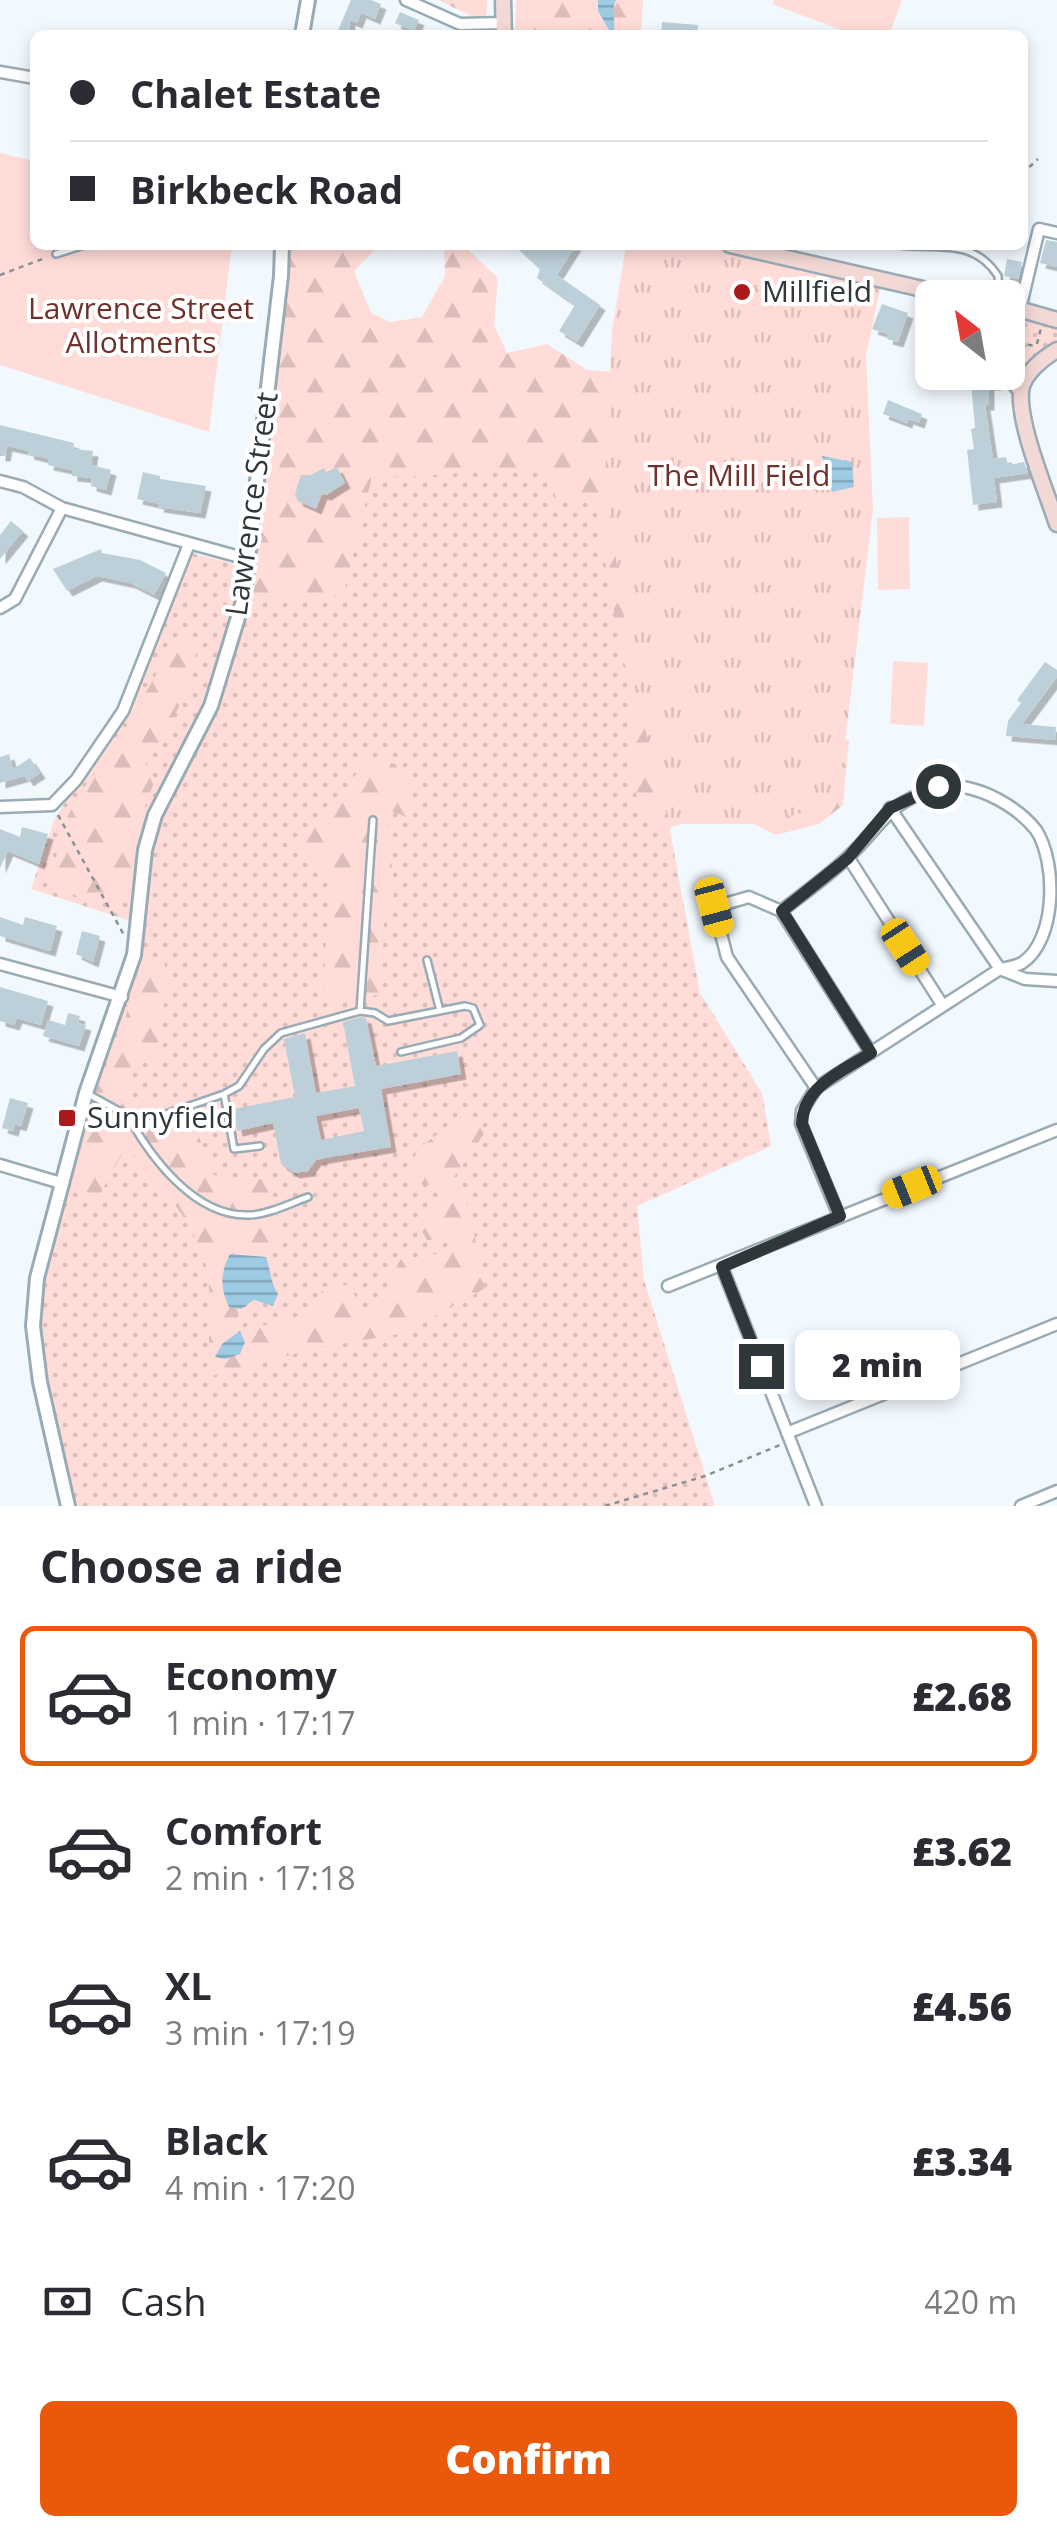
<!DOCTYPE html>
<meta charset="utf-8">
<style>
:root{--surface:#fff;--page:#f7f7f7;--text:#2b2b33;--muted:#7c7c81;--line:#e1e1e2;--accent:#ea580c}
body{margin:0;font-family:"Open Sans",sans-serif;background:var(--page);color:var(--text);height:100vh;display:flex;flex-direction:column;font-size:38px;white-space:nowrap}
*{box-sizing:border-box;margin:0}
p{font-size:32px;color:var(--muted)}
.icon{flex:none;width:55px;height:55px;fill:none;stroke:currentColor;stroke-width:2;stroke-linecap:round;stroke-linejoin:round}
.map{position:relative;height:1506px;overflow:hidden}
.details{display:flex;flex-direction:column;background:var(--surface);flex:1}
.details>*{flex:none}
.banner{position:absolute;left:30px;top:30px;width:998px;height:220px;border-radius:15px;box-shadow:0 5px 15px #0003;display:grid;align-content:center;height:220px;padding:0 40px;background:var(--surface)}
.needle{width:65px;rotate:329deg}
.tools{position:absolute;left:915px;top:280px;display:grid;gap:20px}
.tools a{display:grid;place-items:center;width:110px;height:110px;border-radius:15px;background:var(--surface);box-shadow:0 5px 15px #0003;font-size:50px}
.end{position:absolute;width:45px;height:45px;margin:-22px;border:12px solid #2f373b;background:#fff;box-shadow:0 0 0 5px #fff}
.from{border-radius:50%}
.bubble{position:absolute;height:70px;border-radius:15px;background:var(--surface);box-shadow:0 5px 15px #0003;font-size:32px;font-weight:800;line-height:70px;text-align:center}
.car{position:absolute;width:30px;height:60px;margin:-30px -15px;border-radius:12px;box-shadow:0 0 8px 2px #0007;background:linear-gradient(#f5c518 24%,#345 0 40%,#f5c518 0 76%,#345 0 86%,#f5c518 0)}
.banner b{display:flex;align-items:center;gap:35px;height:95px;font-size:38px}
.banner b+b{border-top:2px solid var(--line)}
.banner i{width:25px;height:25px;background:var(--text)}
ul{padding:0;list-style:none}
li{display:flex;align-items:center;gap:30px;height:140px;margin:0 20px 15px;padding:0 20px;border:5px solid transparent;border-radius:15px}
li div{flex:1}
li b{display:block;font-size:38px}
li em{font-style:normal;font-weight:800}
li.current{border-color:var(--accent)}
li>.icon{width:90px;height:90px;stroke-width:1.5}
h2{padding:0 40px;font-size:45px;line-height:120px}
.pay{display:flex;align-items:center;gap:25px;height:110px;padding:0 40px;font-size:38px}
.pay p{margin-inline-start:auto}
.cta{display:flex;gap:20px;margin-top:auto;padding:20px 40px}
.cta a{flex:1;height:115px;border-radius:15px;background:var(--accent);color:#fff;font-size:40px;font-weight:800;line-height:115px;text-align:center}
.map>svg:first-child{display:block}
.grass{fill:url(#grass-dots)}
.forest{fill:url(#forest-firs)}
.park{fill:url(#park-tufts)}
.garden{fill:#ffdcd8}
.water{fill:url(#water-rules)}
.building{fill:#bdcfd9;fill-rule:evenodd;filter:url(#shadow)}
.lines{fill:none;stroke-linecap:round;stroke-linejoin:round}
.service-casing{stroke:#99abb5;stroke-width:10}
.minor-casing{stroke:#99abb5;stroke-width:15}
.tertiary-casing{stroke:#99abb5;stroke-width:18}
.secondary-casing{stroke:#99abb5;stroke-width:19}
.path{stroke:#899095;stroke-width:2.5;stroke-dasharray:5 5;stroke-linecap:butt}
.service{stroke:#fff;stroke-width:5}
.minor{stroke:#fff;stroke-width:10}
.tertiary{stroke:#fff;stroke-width:12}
.secondary{stroke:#f3d9d6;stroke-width:14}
.route{stroke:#2f373b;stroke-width:12}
.poi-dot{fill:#ab191a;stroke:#fff;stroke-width:4}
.labels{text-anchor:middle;stroke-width:8;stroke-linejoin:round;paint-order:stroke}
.poi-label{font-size:30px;fill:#2f373b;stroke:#fff;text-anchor:start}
.park-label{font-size:30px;fill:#70312b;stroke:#fff}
.street-label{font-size:30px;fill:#2f373b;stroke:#fff}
</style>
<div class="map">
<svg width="1057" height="1506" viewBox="0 0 1057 1506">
<defs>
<pattern id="grass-dots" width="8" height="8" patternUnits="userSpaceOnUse" patternTransform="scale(2.5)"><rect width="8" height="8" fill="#ffdcd8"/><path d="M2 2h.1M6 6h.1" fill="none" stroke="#dbbdba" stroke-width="1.8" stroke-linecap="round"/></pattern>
<pattern id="forest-firs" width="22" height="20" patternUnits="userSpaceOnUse" patternTransform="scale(2.5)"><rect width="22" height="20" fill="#ffdcd8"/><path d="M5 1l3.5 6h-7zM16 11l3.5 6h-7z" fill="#dbbdba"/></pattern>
<pattern id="park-tufts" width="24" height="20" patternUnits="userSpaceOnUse" patternTransform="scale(2.5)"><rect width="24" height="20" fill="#ffdcd8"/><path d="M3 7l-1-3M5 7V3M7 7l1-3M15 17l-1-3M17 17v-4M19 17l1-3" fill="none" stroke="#dbbdba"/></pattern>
<pattern id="water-rules" width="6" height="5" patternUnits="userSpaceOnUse" patternTransform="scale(2.5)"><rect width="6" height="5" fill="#9dcbe4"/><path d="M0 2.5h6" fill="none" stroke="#80a6ba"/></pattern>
<filter id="shadow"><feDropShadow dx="5.5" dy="5.5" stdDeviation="0" flood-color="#0004"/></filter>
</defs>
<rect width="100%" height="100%" fill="#f2f9fe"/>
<path class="grass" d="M1010,316L1057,329V344L1045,349L1021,371L1008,347Z
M546,454L605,478L700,993L762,1093L771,1146L637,1206L644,1280L715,1506H68L33,1326L61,1183L137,923L31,889L54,820L124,709L192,553L253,569L372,477Z"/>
<path class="forest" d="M438,0H487L486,23Z
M516,0H643L641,35H515Z
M292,245H379L354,271L371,313L391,322L422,317L445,276L444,245H463L498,278L494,325L507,353L547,344L587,370L618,372L816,736L849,740L843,805L819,824L776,835C725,809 712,810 660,832L641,813L626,757L632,711L594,500L556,497L538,467L420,476L372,477L343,596L243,601L281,276Z
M180,633L198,644C189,692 175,722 145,760L153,785L138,826L135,878L124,904L83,899L52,883L60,832L78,796L115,746Z
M368,756L395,764L413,791L406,817L384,808L391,852L394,905L384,921L382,995L334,998L323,993L330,875L311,866L286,844L334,808Z
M144,959L164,961L168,984L160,1025L161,1058L131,1063L130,1103L195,1099L204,1110L197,1131L213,1175L268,1180L280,1231L241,1291L236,1333L306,1314L325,1286L347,1285L371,1317L400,1260L454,1251L450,1238L427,1240L415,1219L441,1203L439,1186L396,1181L423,1145L466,1113L486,1131L454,1177L471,1214L484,1289L405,1333L317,1348L208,1377C208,1344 212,1309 208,1276C201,1226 158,1184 126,1147L94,1205L69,1182L91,1104L125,1019Z"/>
<path class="park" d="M626,245H751L882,280L866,355L873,510L838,801L766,824H669L632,676L605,478L612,331Z"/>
<path class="garden" d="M774,0H902L889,35H854L772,4Z
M0,153L35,161V245H232L209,432L0,365Z
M909,517L910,589L878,590L877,518Z
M893,661L928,663L924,726L890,724Z"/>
<path class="water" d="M598,0H616C610,12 618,24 612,35L598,11Z
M822,456L852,462L854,487L832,492Z
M230,1254L266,1257C271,1271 270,1281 278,1294L273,1306L254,1300L241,1309L229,1307C220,1288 220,1274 230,1254Z
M240,1331L245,1342L240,1354L225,1359L215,1357L222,1344Z"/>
<path class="building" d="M351,0H371L381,4L375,19L361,13L357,23L350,20L349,35H336Z
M400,12L419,20L414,31L395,23Z
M662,22L698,25L697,35H661Z
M1046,240L1057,242V267L1040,263Z
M514,245H576L557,275L600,305L577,342L559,331L575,305L537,278L540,269Z
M1007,259L1022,262L1018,279L1004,276Z
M882,304L908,313L898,342L887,339L888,334L872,329Z
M970,372L996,376V385H989V405H985L993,459L1006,457L1008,465L1024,462L1028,473L994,478L997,502L973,505L967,450L974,449L971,429L975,428Z
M888,400L922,414L919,423L908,419L907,423L883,414Z
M0,425L74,443L73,449L93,451L91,465L111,470L106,490L91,486L92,478L72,476V470L48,465L49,459L28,454L29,451L7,446L5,456H0Z
M337,467L345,483L326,495L322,494L316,509L298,501L295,494L301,475H311L324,468L326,472Z
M143,472L160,476V479L206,486L200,513L158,507L159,504L137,499Z
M11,521L23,531L0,559V535Z
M101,549L102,553L140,560L166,573L154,595L130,583L97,576L67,591L53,569Z
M1045,662L1057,670V677L1022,724L1056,727L1055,740L1006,736L1008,721L1021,703L1017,700Z
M9,754L13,769L30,758L40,773L28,781L25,776L0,783V757Z
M22,827L48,834L39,864L8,851L0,868V829L20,837Z
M0,917L23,925L25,917L57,926L50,951L0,936Z
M82,931L100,936L93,962L76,954Z
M0,987L48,1001L41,1025L17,1018L14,1025L0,1021Z
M68,1013L80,1016L78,1023L86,1025L79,1046L43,1036L48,1020L65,1025Z
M360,1017L366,1018L376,1066L457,1051L461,1074L381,1089L391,1147L325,1158L316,1160L308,1171L294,1173L281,1164L273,1123L237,1131L233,1109L295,1097L284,1039L305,1033L316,1093L355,1086L343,1022ZM359,1108L364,1131L321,1140L316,1116Z
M10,1098L28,1103L21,1126L15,1124L13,1131L2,1128Z"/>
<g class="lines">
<defs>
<path id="service" d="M897,245C936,250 973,237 998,276L999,298
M56,254L84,245
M427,960L440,1011
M360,1011L375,1013L388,1021L465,1006L473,1008L480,1025L461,1038L401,1052
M224,1094L234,1149L260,1146
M90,1095L128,1116L166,1114L224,1094L239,1086L264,1049L281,1033L360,1011L373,820
M128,1116C151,1158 195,1217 249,1215C267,1215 291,1203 308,1197"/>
<path id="minor" d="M406,0L460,24L504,23
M0,72L35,78
M1020,309L1039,229L1057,233
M0,481L23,487L62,508
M0,608L15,599L62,508L247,559
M0,807L52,805L76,780L123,711L189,544
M890,808L1000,969L1025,979L1057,981
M848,857L943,1006
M781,911C803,894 827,877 847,858C882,826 884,805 935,788C946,784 961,786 972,789C995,795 1021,811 1036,830C1057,862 1057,940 1022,963C1016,966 1007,968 1000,969L816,1088L802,1111L801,1124L839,1216
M0,964L122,997
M816,1088L727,957L714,907L749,897L781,911L871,1053
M0,1165L61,1183
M722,1267L816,1506
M668,1286L1057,1130
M787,1433L1057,1324
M1021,1506L1057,1491"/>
<path id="tertiary" d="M302,35L308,0
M68,1506L40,1382L33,1326L37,1278L86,1093L134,955L145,850L155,815L211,706L243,601L281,276L282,245"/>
<path id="secondary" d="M503,0L504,35
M730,245L962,298
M1008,306L1057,320
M1057,350C1043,358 1023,374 1021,391C1018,425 1046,490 1057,524
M1006,372L1021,391"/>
</defs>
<use href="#service" class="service-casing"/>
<use href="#minor" class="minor-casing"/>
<use href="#tertiary" class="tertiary-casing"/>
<use href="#secondary" class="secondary-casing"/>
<path class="path" d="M1022,174L1038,159
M0,275L45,258
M1008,341L1035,346
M1037,344L1041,328
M58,815L124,935
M605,1506L705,1476L780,1445"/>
<use href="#service" class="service"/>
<use href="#minor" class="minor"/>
<use href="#tertiary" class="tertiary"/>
<use href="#secondary" class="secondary"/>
</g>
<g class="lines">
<path class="route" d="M761,1366L722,1267L840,1216L802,1124C803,1086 843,1071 871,1053L782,911L848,858L890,808L938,786"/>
</g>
<g class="poi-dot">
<circle cx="742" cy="292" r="10"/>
<rect x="57" y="1108" width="20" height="20" rx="5"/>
</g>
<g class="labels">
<g class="poi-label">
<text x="762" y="302">Millfield</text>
<text x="87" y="1128">Sunnyfield</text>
</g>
<g class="park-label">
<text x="141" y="319">Lawrence Street<tspan x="141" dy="34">Allotments</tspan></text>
<text x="739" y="486">The Mill Field</text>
</g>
<g class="street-label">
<text transform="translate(252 504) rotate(-82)" y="10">Lawrence Street</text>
</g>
</g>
</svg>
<div class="tools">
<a><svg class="needle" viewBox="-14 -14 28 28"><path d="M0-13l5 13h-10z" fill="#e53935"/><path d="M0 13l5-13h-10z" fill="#7c7c81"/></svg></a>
</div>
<i class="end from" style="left:938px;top:786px"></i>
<i class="end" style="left:761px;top:1366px"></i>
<div class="bubble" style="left:795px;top:1330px;width:165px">2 min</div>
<i class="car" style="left:714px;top:907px;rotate:165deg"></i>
<i class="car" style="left:905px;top:947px;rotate:147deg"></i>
<i class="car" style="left:912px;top:1187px;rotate:248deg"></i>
<div class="banner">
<b><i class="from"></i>Chalet Estate</b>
<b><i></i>Birkbeck Road</b>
</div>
</div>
<section class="details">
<h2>Choose a ride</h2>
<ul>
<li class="current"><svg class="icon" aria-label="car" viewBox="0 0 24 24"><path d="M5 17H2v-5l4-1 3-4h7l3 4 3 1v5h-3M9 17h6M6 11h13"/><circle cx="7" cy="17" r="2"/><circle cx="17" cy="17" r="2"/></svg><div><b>Economy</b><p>1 min · 17:17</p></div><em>£2.68</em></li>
<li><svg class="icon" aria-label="car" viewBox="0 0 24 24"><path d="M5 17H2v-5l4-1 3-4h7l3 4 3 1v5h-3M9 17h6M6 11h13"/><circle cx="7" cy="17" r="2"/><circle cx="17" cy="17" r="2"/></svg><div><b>Comfort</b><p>2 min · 17:18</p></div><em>£3.62</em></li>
<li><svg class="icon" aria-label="car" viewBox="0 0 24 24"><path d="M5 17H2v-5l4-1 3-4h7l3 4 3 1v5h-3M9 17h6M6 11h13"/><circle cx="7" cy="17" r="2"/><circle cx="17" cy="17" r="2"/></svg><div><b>XL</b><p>3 min · 17:19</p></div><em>£4.56</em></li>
<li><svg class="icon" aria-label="car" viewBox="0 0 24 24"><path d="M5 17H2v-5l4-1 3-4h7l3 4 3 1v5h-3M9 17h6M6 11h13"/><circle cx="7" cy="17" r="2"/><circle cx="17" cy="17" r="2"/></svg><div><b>Black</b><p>4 min · 17:20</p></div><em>£3.34</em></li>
</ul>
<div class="pay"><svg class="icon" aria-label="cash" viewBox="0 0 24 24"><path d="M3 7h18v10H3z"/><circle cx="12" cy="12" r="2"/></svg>Cash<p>420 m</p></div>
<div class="cta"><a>Confirm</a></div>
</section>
